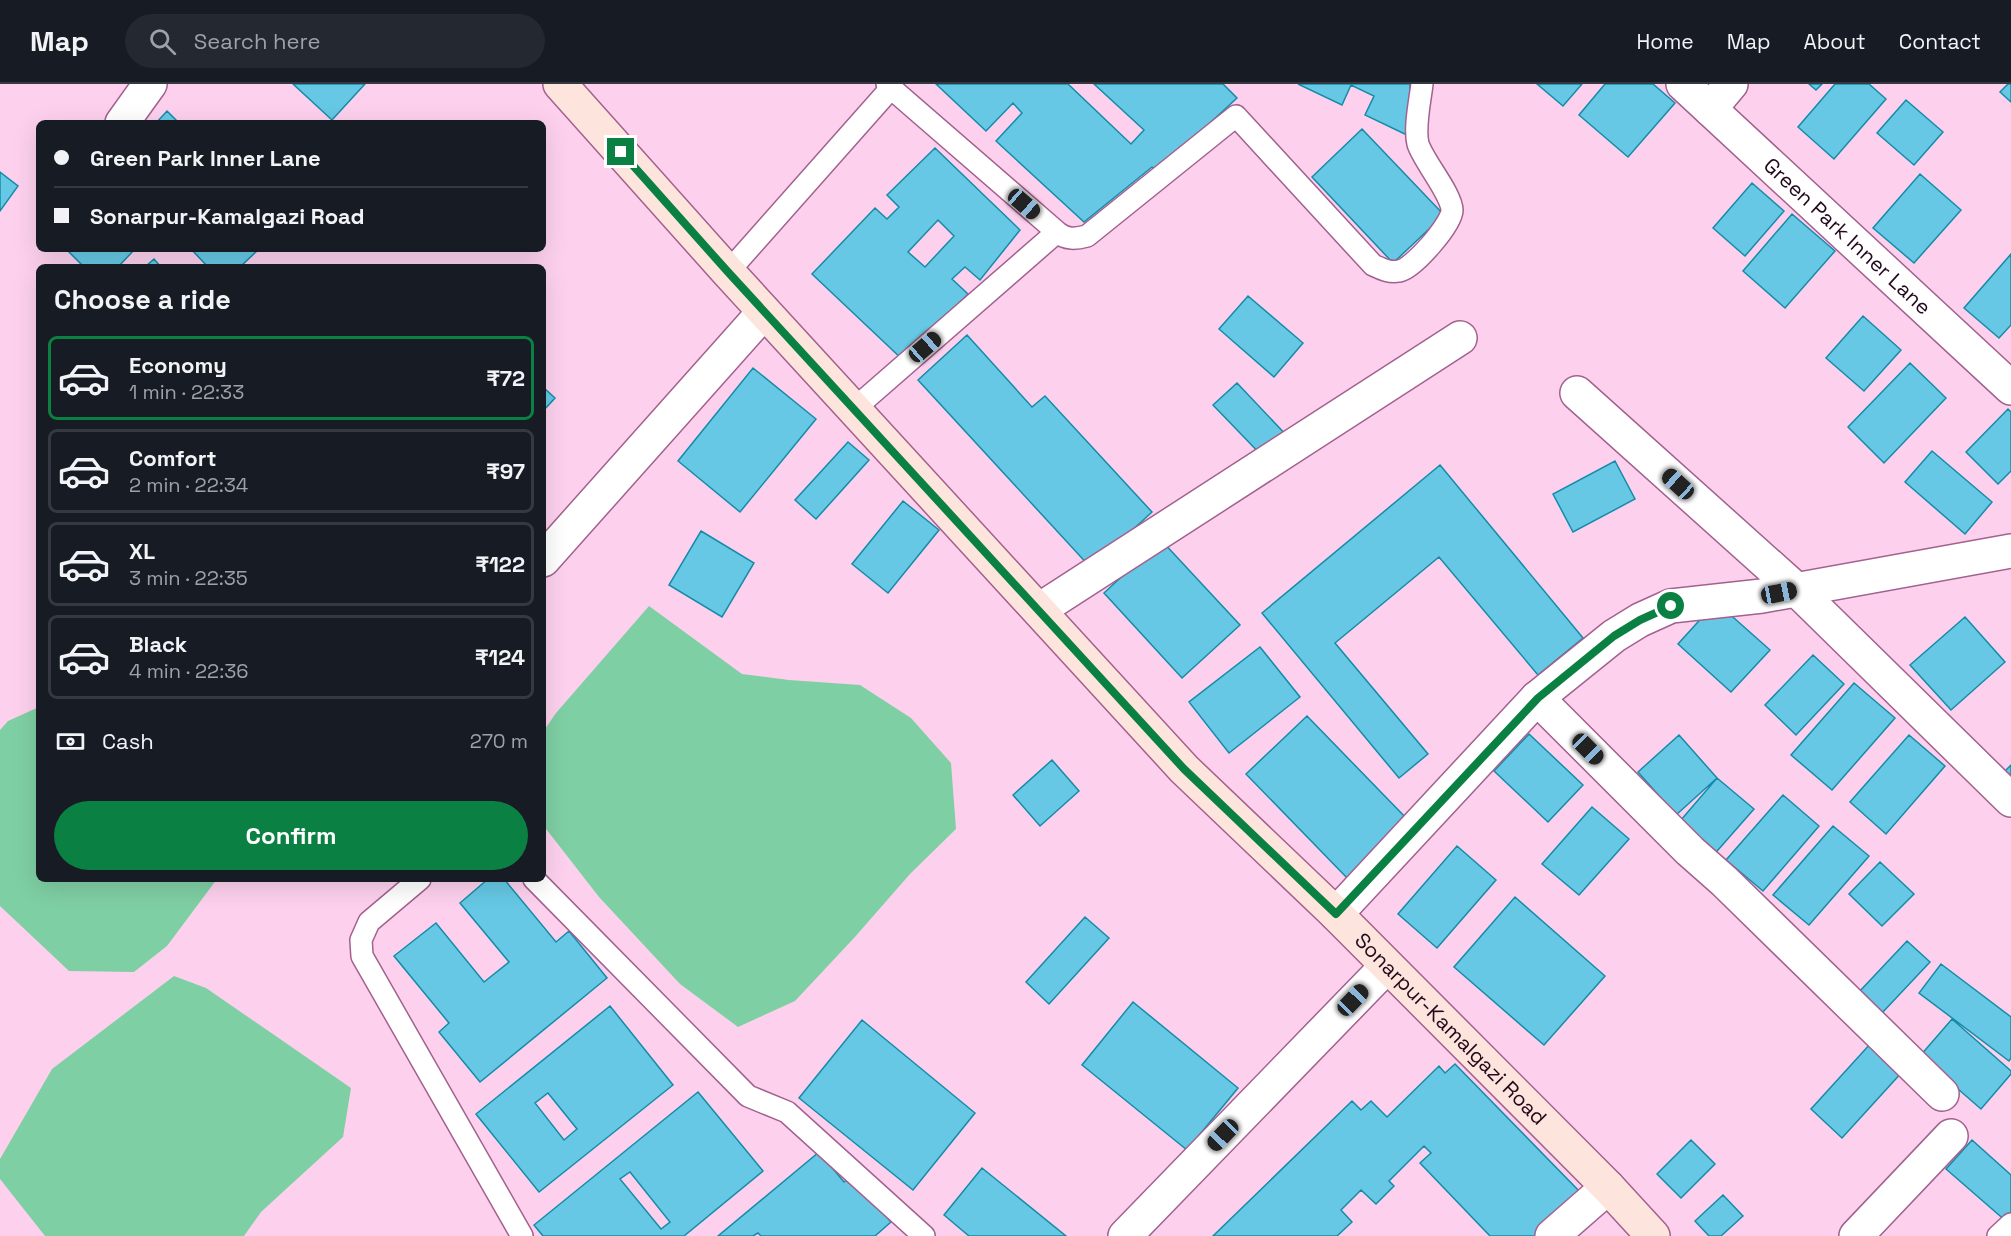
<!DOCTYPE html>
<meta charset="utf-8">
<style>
:root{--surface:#171b24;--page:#242831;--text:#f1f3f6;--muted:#9ea1a6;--line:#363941;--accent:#0b8043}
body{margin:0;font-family:"Space Grotesk",sans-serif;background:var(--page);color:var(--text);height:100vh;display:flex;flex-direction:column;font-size:22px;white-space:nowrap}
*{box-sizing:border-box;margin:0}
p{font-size:20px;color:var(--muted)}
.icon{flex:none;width:33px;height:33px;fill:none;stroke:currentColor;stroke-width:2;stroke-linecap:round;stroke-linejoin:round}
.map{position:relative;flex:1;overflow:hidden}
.sheet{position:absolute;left:36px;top:180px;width:510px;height:618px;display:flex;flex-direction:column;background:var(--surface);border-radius:9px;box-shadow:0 6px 24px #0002}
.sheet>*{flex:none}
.guide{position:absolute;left:36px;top:36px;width:510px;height:132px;border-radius:9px;box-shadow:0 6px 24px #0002;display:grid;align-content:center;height:132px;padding:0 18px;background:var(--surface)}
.end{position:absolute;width:27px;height:27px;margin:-14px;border:8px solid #0b8043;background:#fff;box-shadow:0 0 0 3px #fff}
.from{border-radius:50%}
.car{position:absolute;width:18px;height:36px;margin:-18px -9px;border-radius:8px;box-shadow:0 0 4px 2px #0007;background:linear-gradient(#222 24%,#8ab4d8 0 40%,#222 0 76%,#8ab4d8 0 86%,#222 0)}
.guide b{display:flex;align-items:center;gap:21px;height:57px;font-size:22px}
.guide b+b{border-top:2px solid var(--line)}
.guide i{width:15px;height:15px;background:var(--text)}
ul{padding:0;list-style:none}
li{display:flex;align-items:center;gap:18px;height:84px;margin:0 12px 9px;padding:0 6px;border:3px solid var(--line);border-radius:9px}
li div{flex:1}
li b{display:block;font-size:22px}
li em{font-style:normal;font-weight:700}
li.active{border-color:var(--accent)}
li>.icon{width:54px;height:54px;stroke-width:1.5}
h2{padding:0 18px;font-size:27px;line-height:72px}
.pay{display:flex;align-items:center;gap:15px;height:66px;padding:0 18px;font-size:22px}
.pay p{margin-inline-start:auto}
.cta{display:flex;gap:12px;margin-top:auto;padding:12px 18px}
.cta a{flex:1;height:69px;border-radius:36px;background:var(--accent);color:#fff;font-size:24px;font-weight:700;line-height:69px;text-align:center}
header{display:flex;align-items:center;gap:36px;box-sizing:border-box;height:84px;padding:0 30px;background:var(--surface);border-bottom:2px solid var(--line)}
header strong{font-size:28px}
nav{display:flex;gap:33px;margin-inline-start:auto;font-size:21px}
.search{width:420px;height:54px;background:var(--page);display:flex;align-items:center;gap:15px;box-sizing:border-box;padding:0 21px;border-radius:33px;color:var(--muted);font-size:22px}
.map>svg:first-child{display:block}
.water{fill:#7fcfa4}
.building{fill:#66c8e4;stroke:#148ca8;stroke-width:1.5;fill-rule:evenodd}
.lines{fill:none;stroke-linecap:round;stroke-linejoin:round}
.service-casing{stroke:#a2618e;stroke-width:24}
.minor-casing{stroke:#a2618e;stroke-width:36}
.secondary-casing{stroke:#a2618e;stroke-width:36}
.service{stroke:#fff;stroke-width:21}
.minor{stroke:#fff;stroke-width:33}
.secondary{stroke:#fde5dd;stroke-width:33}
.route{stroke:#0b8043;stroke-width:8}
.labels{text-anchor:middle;stroke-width:5;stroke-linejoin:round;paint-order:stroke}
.street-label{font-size:21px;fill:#23091c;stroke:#fdd1ee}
</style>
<header>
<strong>Map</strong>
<div class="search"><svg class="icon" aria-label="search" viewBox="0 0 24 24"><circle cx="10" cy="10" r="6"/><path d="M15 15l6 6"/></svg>Search here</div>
<nav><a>Home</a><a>Map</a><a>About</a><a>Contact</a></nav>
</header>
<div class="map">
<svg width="2011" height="1152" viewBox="0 0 2011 1152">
<rect width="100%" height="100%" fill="#fdd1ee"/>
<path class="water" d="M649,522L742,590L789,596L860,601L911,634L951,679L956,745L910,790L854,854L795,917L738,943L680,900L599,813L543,741V648L556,629Z
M39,623V795H217L167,862L134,888L69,887L0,822V646L8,637Z
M174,892L206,904L351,1004L343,1053L261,1128L244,1152H45L0,1095V1075L52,985Z"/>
<path class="building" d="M293,0H365L332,36Z
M936,0H1068L1131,60L1144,46L1094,0H1223L1237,14L1159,86L1152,83L1084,138L996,57L1022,29L1013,19L986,47Z
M1298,0H1410L1409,52L1365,31L1374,12L1351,1L1342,21Z
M1537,0H1582L1563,22Z
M1605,0H1653L1675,19L1628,73L1579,31Z
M1809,0H1822L1816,6Z
M1835,0H1869L1886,15L1834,75L1798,43Z
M2008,0H2011V18L2000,8Z
M1906,16L1943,48L1914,81L1877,49Z
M167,27L179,39H156Z
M1362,45L1444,131L1393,179L1312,93Z
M935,64L1020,146L980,196L965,183L952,195L968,210L904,277L812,190L875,124L887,135L899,123L887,111ZM938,136L954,152L925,183L908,168Z
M0,88L18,102L0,127Z
M1920,90L1961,126L1914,179L1873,144Z
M1752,99L1784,127L1745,172L1713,144Z
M1792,130L1835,167L1785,224L1743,187Z
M70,165H135L118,183H84L68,167Z
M191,165H259L240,183H208Z
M2011,170V241L1999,254L1964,224Z
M154,175L161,183H145Z
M1248,212L1303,259L1274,293L1219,245Z
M1863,232L1901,266L1864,307L1826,274Z
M967,251L1032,323L1045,312L1152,428L1091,484L918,296Z
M1910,279L1946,314L1884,379L1848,343Z
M753,284L816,335L740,428L678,377Z
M1237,299L1289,354L1266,376L1213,321Z
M543,303L555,314L543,327Z
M2008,325L2011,328V387L1998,400L1966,368Z
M848,358L869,376L816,435L795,416Z
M1932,367L1992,418L1965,450L1905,398Z
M1615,377L1635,415L1573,448L1553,410Z
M1440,381L1583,554L1538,591L1439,473L1335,559L1428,670L1399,694L1262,529Z
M903,417L939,446L888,509L852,480Z
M701,447L754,479L722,533L669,501Z
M1161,456L1240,541L1182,594L1104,509Z
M1716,518L1770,566L1731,608L1678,560Z
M1965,533L2005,578L1951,626L1910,581Z
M1260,563L1300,613L1229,669L1189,618Z
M1813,571L1844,600L1796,651L1765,621Z
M1854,599L1895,634L1832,706L1791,671Z
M1307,632L1409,737L1349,796L1246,690Z
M1529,650L1583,701L1548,738L1494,687Z
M1679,651L1717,694L1676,731L1638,688Z
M1909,651L1945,682L1886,750L1850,718Z
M1052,676L1079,707L1040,742L1013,711Z
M2011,681V694L2005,687Z
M1717,694L1754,725L1711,774L1675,743Z
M1783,711L1819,742L1763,807L1726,776Z
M1592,723L1629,755L1579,811L1542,780Z
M1833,742L1869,772L1809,841L1773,811Z
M1457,762L1496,796L1437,864L1398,830Z
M1880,778L1914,810L1882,842L1849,810Z
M488,795H504L556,858L569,847L607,894L480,998L439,948L449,939L394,872L436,839L484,898L509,878L460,819Z
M1515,813L1605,892L1544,961L1454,883Z
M1085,833L1109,854L1049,920L1026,898Z
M1907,857L1930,878L1882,929L1859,908Z
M1941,880L2011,933V974L2009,977L1919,909Z
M1133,918L1238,1004L1187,1066L1082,981Z
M610,922L673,1001L539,1108L476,1030ZM548,1009L577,1045L564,1056L535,1019Z
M1952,935L2011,987V990L1981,1025L1920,972Z
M862,936L975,1029L913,1106L799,1014Z
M1871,959L1903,987L1842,1054L1811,1025Z
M1455,980L1581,1109L1537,1152H1490L1420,1079L1431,1069L1424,1062L1389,1097L1394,1102L1376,1120L1361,1106L1341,1126L1352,1138L1337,1152H1213L1352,1017L1361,1026L1371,1017L1387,1033L1439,982L1445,989Z
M698,1008L763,1087L684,1152H543L534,1141ZM630,1088L670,1138L661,1145L620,1095Z
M1691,1056L1715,1080L1681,1114L1657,1090Z
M1972,1056L2011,1091V1134L2007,1138L1946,1085Z
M819,1068L844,1098L852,1092L891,1138L875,1152H761L758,1149L753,1152H718Z
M982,1084L1066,1152H969L944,1131Z
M1723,1111L1743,1132L1721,1152H1709L1695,1137Z"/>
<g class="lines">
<defs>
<path id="service" d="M891,4L1057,148
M728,188L891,4L887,0
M854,325L1057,148C1066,156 1076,155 1087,152L1236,32L1373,181C1382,185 1389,189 1399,187C1413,185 1452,140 1452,126C1451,109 1424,78 1418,60C1414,44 1420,17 1422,0
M420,795L369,838L361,856L362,872L522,1152
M534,795L748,1012L787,1028L924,1152
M1998,1152L2011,1140"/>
<g id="minor">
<path id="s1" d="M1683,0L2011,304"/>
<path d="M1710,25L1731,0"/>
<path d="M122,39L150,0"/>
<path d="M1577,309L1800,509L2011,716"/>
<path d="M543,476L764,228"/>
<path d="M1039,526L1460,254"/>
<path d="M1537,614L1690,767L1724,797L1942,1010"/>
<path d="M1336,830L1537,614L1614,552L1640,536L1671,522L1762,512L2011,467"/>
<path d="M1125,1152L1386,883"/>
<path d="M1552,1152L1608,1103"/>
<path d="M1856,1152L1951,1052"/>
</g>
<g id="secondary">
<path id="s2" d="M560,0L728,188L1184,685L1336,830L1608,1103L1653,1152"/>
</g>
</defs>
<use href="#service" class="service-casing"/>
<use href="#minor" class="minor-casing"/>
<use href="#secondary" class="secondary-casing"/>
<use href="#service" class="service"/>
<use href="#minor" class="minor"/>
<use href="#secondary" class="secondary"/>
</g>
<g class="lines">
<path class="route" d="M621,68L728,188L1184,685L1336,830L1538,614L1614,552L1640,536L1671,522"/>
</g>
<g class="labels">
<g class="street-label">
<text dy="7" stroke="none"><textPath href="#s1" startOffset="224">Green Park Inner Lane</textPath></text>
<text dy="7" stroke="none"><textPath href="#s2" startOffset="1299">Sonarpur-Kamalgazi Road</textPath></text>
</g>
</g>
</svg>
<i class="end from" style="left:1671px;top:522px"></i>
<i class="end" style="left:621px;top:68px"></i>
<i class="car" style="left:1024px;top:120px;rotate:131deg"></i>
<i class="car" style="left:925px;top:263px;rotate:49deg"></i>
<i class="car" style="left:1678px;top:400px;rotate:312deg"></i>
<i class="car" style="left:1779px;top:509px;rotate:79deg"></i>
<i class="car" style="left:1588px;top:665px;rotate:135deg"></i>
<i class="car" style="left:1353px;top:916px;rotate:44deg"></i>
<i class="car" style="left:1223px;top:1051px;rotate:224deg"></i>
<div class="guide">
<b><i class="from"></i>Green Park Inner Lane</b>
<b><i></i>Sonarpur-Kamalgazi Road</b>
</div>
<section class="sheet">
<h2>Choose a ride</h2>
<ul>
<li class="active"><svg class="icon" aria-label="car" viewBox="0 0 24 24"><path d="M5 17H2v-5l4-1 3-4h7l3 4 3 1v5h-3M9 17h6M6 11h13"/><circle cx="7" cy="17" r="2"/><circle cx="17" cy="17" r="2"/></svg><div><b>Economy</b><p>1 min · 22:33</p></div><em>₹72</em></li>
<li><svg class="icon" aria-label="car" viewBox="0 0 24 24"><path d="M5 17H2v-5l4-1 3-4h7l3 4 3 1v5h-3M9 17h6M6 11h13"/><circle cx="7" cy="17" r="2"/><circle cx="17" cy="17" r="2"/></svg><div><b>Comfort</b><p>2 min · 22:34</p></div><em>₹97</em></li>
<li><svg class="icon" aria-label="car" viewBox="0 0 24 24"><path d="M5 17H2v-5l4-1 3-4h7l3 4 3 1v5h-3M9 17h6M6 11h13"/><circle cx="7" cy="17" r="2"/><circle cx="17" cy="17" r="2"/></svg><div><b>XL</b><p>3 min · 22:35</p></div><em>₹122</em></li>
<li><svg class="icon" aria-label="car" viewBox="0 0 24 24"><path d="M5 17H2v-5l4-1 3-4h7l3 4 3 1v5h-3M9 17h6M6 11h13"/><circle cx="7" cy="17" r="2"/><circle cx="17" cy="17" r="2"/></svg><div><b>Black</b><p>4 min · 22:36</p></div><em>₹124</em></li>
</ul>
<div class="pay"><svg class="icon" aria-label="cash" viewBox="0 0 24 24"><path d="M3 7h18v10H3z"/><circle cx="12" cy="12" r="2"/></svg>Cash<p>270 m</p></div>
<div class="cta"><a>Confirm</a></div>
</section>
</div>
